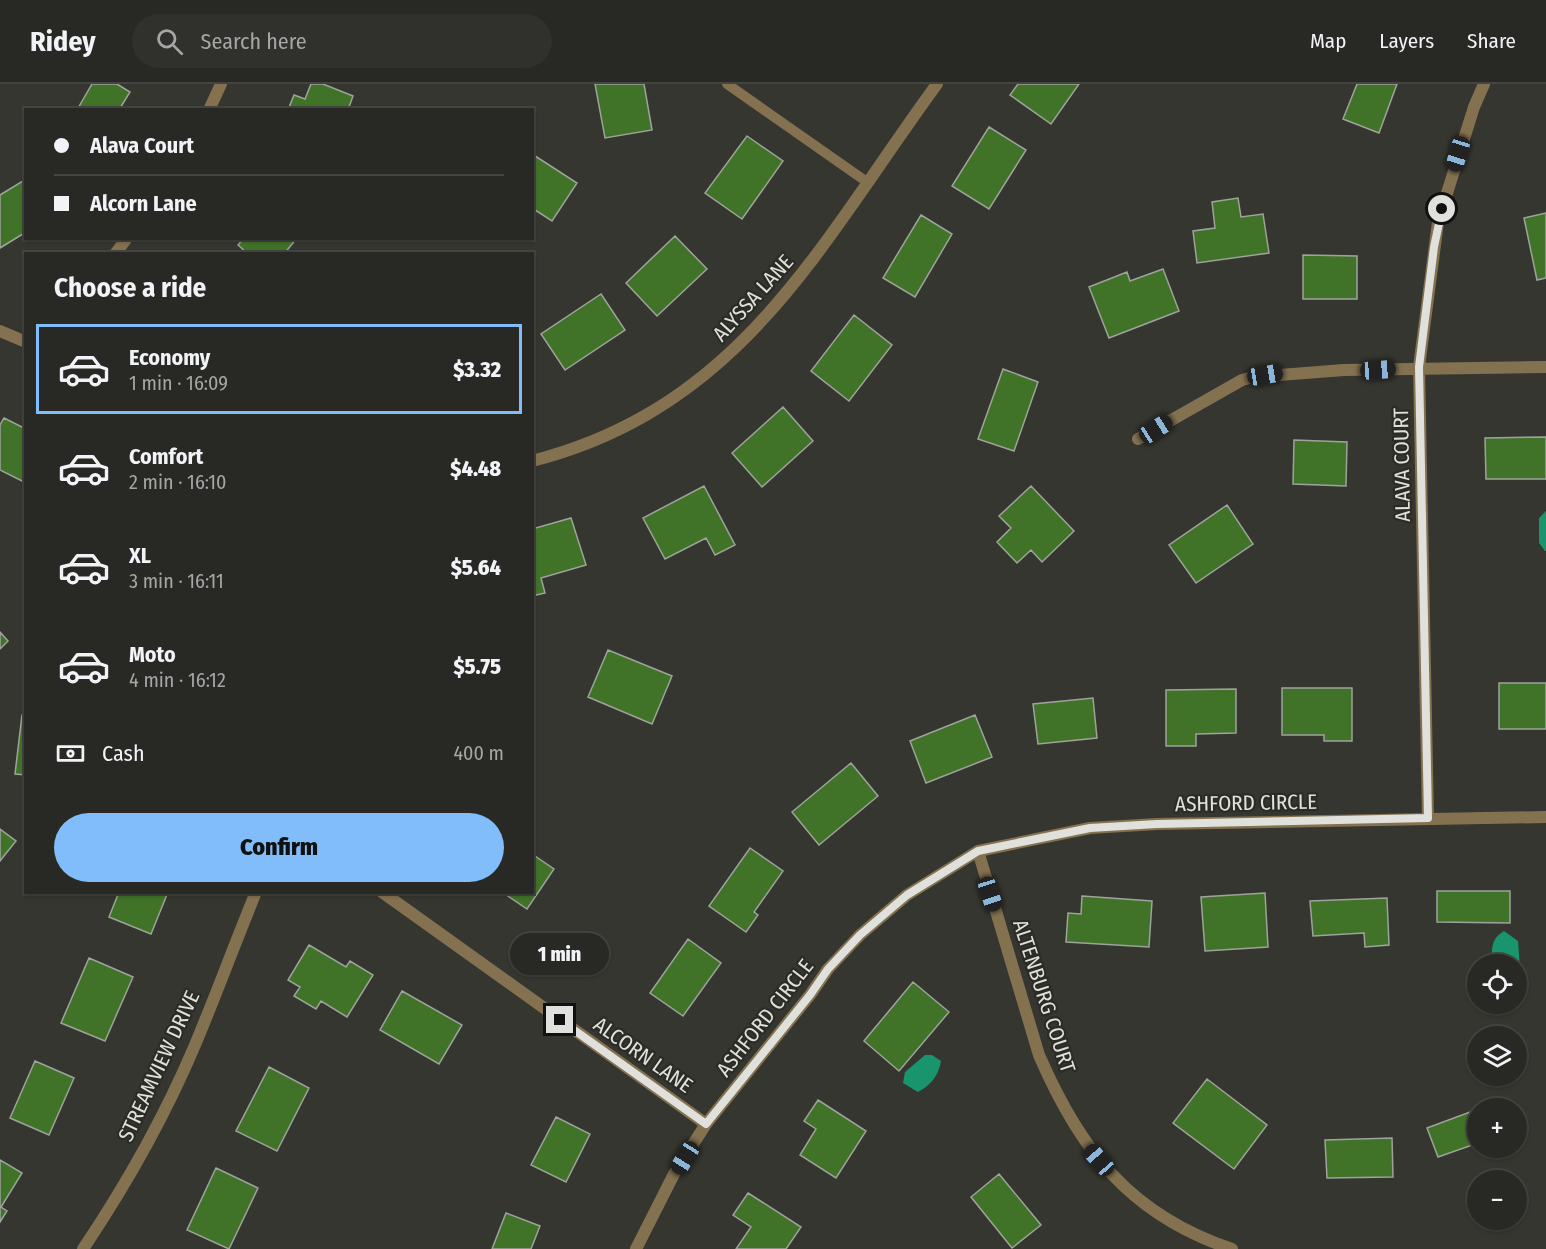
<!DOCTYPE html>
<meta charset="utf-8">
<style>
:root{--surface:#282824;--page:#30302c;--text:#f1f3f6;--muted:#a5a6a6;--line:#444441;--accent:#80bdfa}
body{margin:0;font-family:"Fira Sans Condensed",sans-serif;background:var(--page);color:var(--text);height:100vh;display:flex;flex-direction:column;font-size:22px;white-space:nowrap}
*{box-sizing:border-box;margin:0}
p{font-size:20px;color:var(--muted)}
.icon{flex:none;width:33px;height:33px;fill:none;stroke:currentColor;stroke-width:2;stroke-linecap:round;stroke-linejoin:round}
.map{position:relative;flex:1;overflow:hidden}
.sheet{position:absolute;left:24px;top:168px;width:510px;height:642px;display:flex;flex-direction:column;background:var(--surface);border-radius:0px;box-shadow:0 2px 4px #0004,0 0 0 2px var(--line)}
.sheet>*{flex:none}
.guide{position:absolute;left:24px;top:24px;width:510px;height:132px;border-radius:0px;box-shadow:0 2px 4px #0004,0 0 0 2px var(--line);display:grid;align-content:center;height:132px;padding:0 30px;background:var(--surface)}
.controls{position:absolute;left:1467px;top:870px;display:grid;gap:12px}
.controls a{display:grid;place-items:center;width:60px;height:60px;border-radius:50%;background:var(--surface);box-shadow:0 2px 4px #0004,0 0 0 2px var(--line);font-size:30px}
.end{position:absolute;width:27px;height:27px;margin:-14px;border:8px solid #e0e1dd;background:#111;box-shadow:0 0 0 3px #111}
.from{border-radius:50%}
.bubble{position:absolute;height:42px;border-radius:21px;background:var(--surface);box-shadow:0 2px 4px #0004,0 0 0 2px var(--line);font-size:20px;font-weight:800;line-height:42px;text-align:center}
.car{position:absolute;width:18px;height:36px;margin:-18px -9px;border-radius:8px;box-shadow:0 0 4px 2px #0007;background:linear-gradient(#222 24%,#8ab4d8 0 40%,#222 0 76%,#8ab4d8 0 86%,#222 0)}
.guide b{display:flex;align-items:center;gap:21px;height:57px;font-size:22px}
.guide b+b{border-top:2px solid var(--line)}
.guide i{width:15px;height:15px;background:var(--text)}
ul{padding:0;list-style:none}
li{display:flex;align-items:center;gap:18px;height:90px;margin:0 12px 9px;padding:0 18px;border:3px solid transparent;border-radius:0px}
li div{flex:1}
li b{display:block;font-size:22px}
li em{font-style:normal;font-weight:800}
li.current{border-color:var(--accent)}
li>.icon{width:54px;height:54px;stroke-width:1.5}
h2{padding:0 30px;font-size:27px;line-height:72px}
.pay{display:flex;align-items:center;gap:15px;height:66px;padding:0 30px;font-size:22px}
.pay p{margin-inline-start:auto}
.primary-button{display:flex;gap:12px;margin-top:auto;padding:12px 30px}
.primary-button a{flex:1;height:69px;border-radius:36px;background:var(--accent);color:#111;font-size:24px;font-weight:800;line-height:69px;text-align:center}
header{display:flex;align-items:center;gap:36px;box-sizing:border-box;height:84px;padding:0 30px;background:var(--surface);border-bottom:2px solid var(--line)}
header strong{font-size:28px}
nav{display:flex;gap:33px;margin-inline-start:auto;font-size:21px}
.search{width:420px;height:54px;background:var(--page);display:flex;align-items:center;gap:15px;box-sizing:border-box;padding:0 21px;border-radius:33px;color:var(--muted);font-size:22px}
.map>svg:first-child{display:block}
.water{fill:#18956d}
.building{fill:#407328;stroke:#9ea39d;stroke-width:1.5}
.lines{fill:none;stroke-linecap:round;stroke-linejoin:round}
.service{stroke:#847150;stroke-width:10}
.minor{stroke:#847150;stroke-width:12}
.route{stroke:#e0e1dd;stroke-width:8}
.labels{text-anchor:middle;stroke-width:4.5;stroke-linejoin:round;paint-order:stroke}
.street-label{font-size:21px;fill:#e0e1dd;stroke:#2c2c26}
</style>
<header>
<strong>Ridey</strong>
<div class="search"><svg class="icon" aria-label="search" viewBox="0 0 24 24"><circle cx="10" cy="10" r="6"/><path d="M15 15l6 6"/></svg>Search here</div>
<nav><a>Map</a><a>Layers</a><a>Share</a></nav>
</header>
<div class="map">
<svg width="1546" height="1165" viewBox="0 0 1546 1165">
<rect width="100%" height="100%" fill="#363630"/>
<path class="water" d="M1546,427V467H1545L1539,459V434Z
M1504,847L1518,857L1520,885L1517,892L1516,880H1492C1492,866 1490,855 1504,847Z
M925,971H932L941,977C939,991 931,1001 918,1008L903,999L905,988Z"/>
<path class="building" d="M92,0H117L130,8L119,26H77Z
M311,0H323L353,12L348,26H288L294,11L305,15Z
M595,0H644L652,46L605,54Z
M1018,0H1079L1051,40L1010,11Z
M1357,0H1397L1379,49L1343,35Z
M989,43L1026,66L989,125L952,102Z
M747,52L783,77L742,135L705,109Z
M532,70L577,99L552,137L532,124Z
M26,95V148L0,164V111Z
M1238,114L1241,133L1263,130L1269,169L1197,179L1193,147L1215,144L1212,118Z
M1546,129V194L1537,196L1524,134Z
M921,131L952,150L915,213L883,194Z
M675,152L707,185L657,232L626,199Z
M244,154H297L284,170H248L238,161Z
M1303,171L1357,172V215H1303Z
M1163,185L1179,227L1109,254L1089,203L1127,188L1130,197Z
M601,210L625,246L565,286L541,250Z
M854,231L892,261L849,317L811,287Z
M1003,285L1038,298L1014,367L978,355Z
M783,323L813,357L762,403L732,369Z
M4,334L26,345V399L0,386V341Z
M1546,353V395H1486L1485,354Z
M1294,356L1347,358L1346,402L1293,400Z
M704,402L735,461L715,471L706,454L665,475L643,434Z
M1031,402L1074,447L1042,478L1031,466L1017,479L997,458L1011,444L999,432Z
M1227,421L1253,460L1196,499L1169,461Z
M571,434L586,481L541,494L545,509L532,512V445Z
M0,548L8,557L0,565Z
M608,566L672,592L652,640L588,613Z
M1499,599H1546V645H1499Z
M1282,604H1352V657H1324V651H1282Z
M1236,605V649L1196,650V662H1166V606Z
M1093,614L1097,654L1038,660L1033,620Z
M22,631H26V691L15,690Z
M975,631L992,673L926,699L910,657Z
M851,679L878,712L819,761L792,728Z
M0,745L16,757L0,777Z
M750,764L783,787L754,828L758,831L746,848L709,822Z
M532,770L554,785L527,825L502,808H532Z
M1437,807H1510V839L1437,838Z
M119,808H168L151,850L109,833Z
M1265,809L1268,863L1205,867L1201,813Z
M1082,812L1152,817L1149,863L1066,858L1068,829L1081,830Z
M1387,814L1389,861L1365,863L1364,849L1313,852L1310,817Z
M688,855L721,879L683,932L650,909Z
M309,861L346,883L350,877L373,891L347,933L321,917L316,925L294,912L300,903L288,896Z
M89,874L133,893L105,957L61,939Z
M913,898L949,928L899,987L864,957Z
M402,907L462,941L439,980L380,946Z
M35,977L74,994L49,1051L10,1034Z
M269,983L309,1004L277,1067L236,1047Z
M1207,995L1267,1041L1234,1085L1173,1039Z
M818,1016L866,1047L836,1094L800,1071L816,1045L804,1037Z
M1500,1017L1503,1024H1479Z
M1478,1025V1059L1438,1073L1427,1044Z
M556,1033L590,1050L566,1098L531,1081Z
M1392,1054L1393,1093L1327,1094L1325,1056Z
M0,1076L22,1089L1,1123L7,1127L0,1138Z
M216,1084L258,1104L229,1165L187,1146Z
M999,1090L1041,1141L1012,1164L971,1113Z
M748,1109L801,1143L786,1165H736L751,1143L733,1131Z
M506,1129L540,1142L531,1165H492Z"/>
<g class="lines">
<path class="service" d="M727,0L867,98"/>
<path class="minor" d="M209,26L221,0
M115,170L127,154
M0,247L26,258
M1138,355L1242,296L1253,293L1344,286L1546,283
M532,377C742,323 819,161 937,0
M1428,734L1419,283L1438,138L1474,23L1484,0
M978,767L1039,971C1080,1066 1130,1131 1232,1165
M382,808L706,1040
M83,1165C126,1101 165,1032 195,961C216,911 235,859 256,808
M636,1165L674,1090L706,1040L810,911L828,885L860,851L907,811L978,767L1090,744L1157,740L1546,733"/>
</g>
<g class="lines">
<path class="route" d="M560,936L706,1040L810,911L828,885L860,851L907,811L978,767L1090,744L1157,740L1428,734L1419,283L1434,163L1442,125"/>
</g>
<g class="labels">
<g class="street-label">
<text transform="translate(753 214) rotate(-48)" y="7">ALYSSA LANE</text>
<text transform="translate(1402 381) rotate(-91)" y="7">ALAVA COURT</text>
<text transform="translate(1246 719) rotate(-1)" y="7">ASHFORD CIRCLE</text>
<text transform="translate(1044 912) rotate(72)" y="7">ALTENBURG COURT</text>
<text transform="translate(765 934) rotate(-52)" y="7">ASHFORD CIRCLE</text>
<text transform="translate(643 971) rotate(35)" y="7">ALCORN LANE</text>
<text transform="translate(159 982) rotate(-65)" y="7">STREAMVIEW DRIVE</text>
</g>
</g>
</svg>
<div class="controls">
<a><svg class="icon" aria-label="locate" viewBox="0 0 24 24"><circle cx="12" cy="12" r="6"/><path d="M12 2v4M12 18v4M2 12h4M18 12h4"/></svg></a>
<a><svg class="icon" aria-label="layers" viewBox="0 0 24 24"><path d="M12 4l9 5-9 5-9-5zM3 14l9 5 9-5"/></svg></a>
<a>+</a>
<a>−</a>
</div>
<i class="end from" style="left:1442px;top:125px"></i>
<i class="end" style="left:560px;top:936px"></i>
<div class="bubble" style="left:510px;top:849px;width:99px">1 min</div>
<i class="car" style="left:1458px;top:70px;rotate:197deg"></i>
<i class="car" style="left:1378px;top:286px;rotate:86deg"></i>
<i class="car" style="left:1265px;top:291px;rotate:81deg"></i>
<i class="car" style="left:1156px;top:345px;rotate:58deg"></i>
<i class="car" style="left:990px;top:810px;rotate:162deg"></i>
<i class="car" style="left:685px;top:1074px;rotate:212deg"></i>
<i class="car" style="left:1099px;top:1076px;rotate:319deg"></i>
<div class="guide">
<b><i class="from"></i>Alava Court</b>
<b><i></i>Alcorn Lane</b>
</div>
<section class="sheet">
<h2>Choose a ride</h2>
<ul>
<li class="current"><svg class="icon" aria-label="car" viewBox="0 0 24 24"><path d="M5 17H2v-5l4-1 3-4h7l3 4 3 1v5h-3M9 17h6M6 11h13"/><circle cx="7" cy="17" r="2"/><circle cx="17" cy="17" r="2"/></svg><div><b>Economy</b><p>1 min · 16:09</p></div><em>$3.32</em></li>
<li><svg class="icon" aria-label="car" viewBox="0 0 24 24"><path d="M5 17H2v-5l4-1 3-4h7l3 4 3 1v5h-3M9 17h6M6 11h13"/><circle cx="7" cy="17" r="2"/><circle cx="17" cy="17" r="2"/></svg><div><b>Comfort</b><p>2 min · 16:10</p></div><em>$4.48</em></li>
<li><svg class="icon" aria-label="car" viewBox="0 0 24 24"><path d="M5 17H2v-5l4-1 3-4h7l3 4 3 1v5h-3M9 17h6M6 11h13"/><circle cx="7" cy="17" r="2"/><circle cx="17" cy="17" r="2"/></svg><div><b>XL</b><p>3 min · 16:11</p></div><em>$5.64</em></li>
<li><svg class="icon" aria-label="car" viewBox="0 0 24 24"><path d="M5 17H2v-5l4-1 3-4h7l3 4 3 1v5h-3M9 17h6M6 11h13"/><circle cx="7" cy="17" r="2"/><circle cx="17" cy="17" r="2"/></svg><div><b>Moto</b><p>4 min · 16:12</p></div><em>$5.75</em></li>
</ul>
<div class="pay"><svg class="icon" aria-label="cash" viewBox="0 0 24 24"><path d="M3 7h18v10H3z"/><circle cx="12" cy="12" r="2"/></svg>Cash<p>400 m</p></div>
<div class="primary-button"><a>Confirm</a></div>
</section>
</div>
